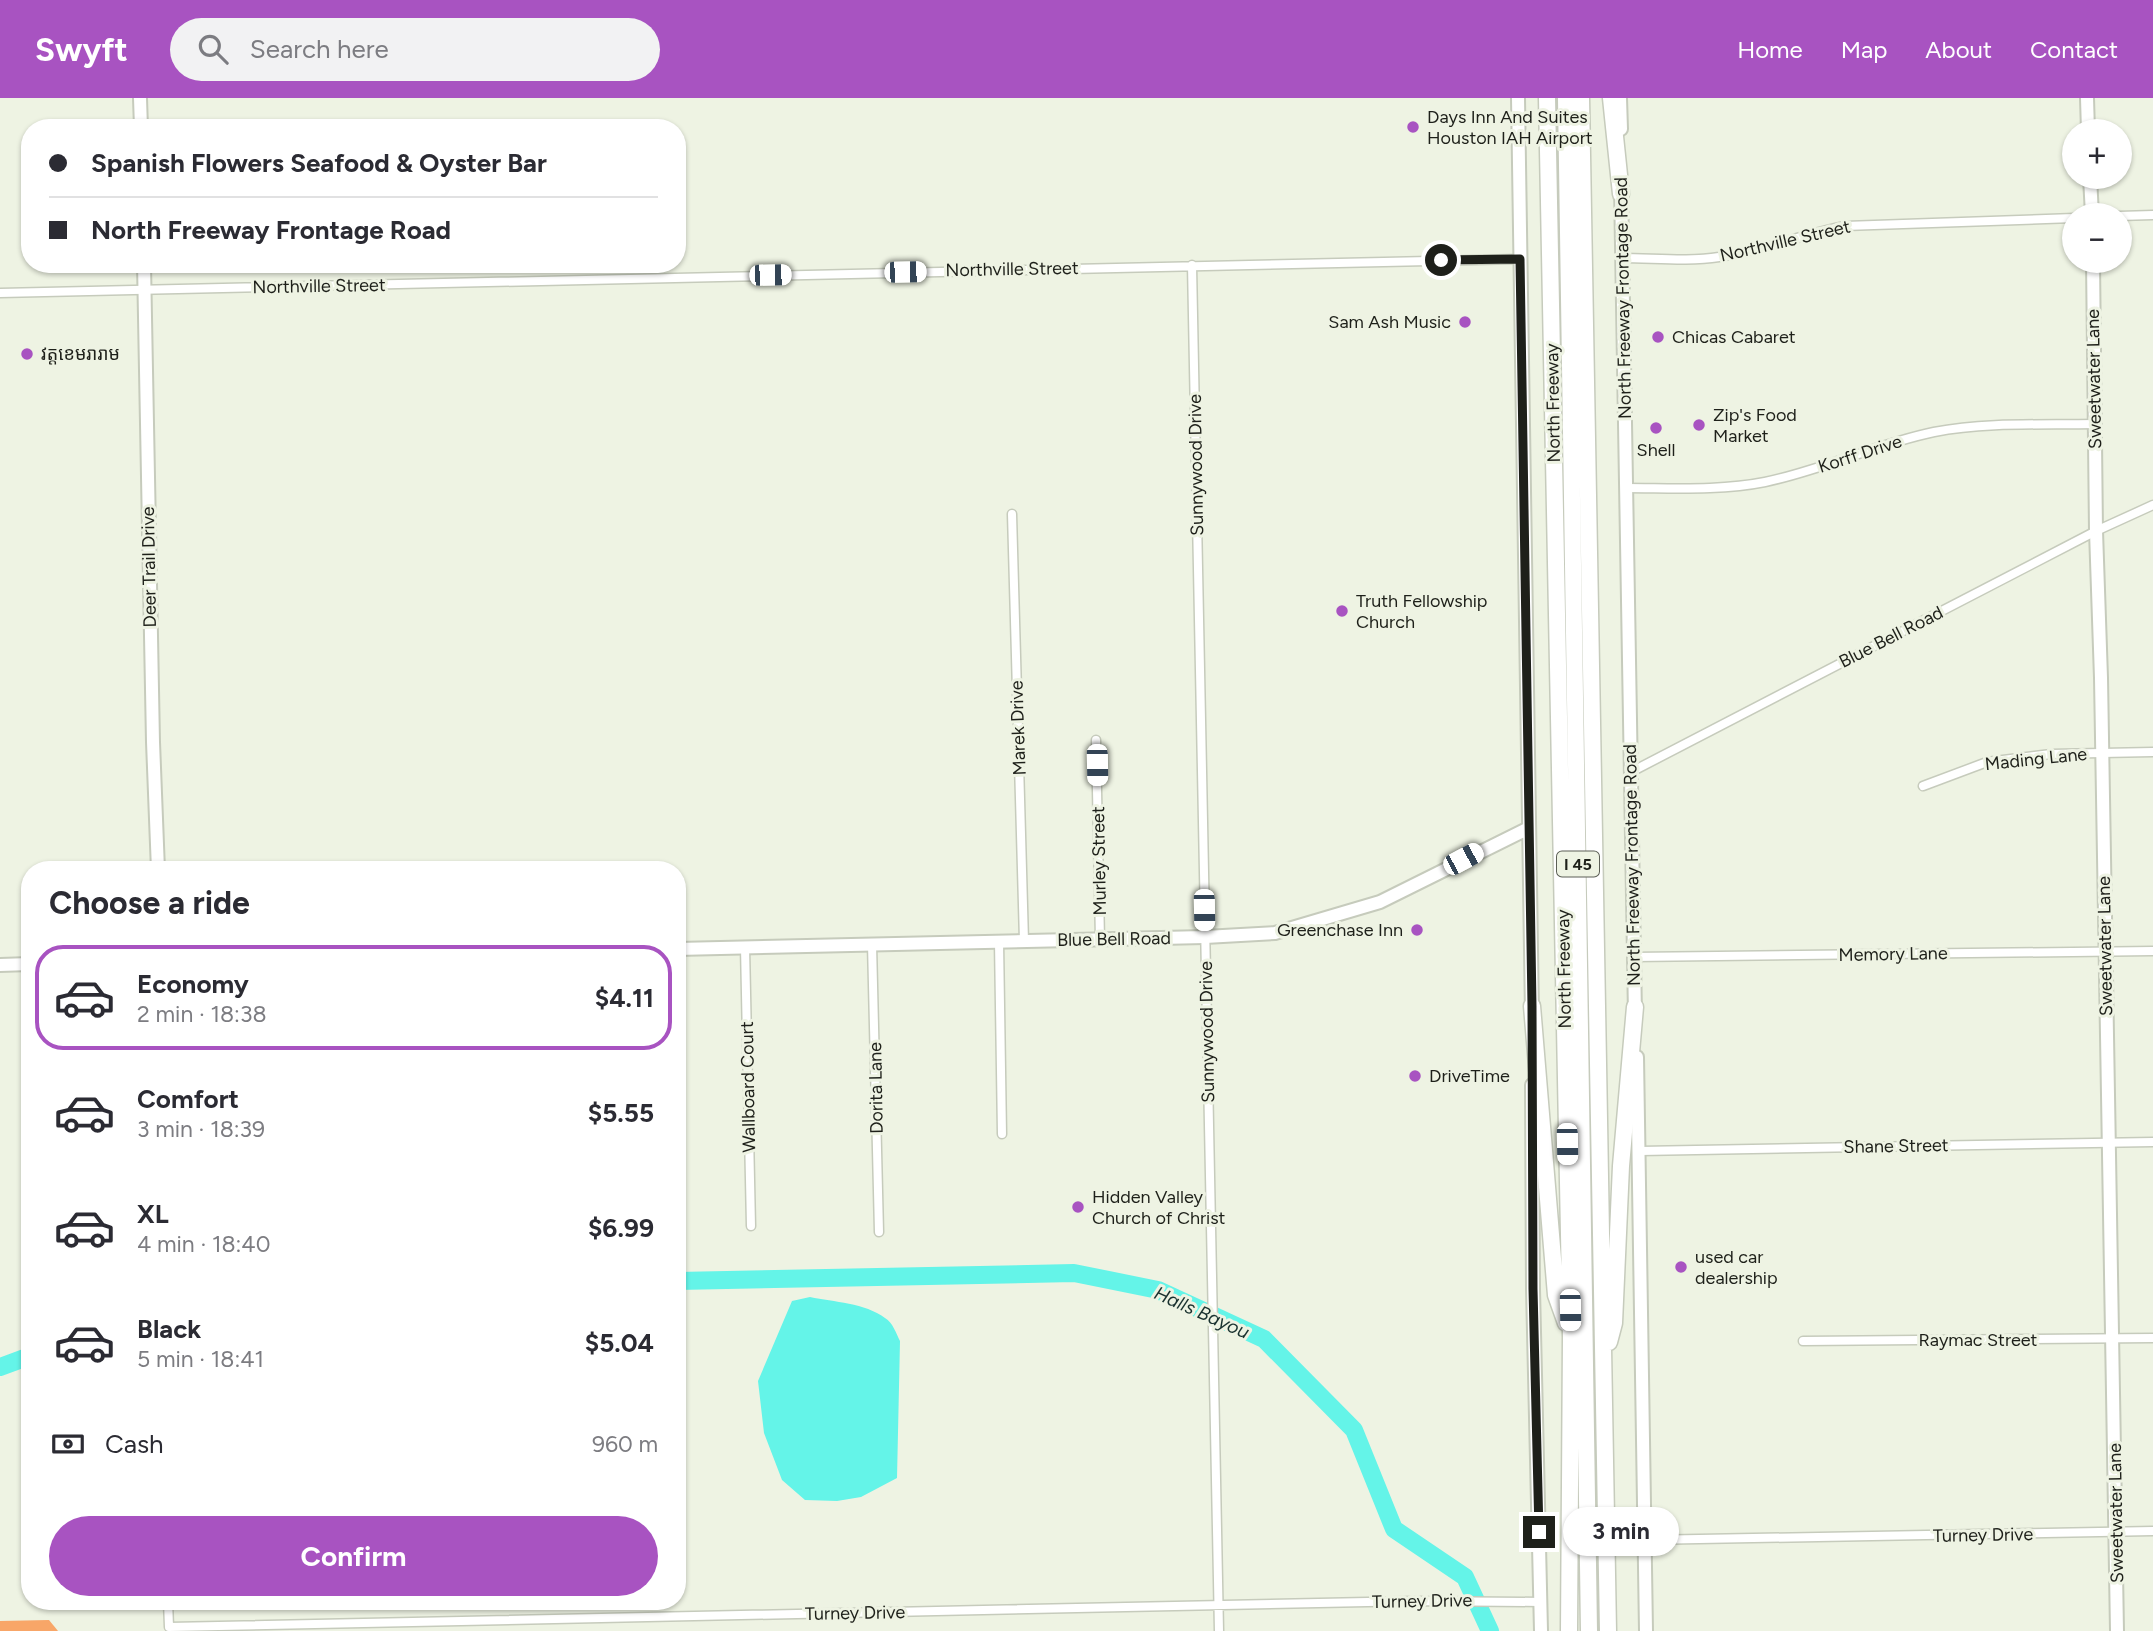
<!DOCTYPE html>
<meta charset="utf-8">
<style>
:root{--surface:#fff;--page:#f2f2f3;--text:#2b2b33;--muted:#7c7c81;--line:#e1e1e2;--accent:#a853c1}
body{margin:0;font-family:Figtree,"Noto Sans Khmer",sans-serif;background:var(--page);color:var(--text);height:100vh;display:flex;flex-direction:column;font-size:26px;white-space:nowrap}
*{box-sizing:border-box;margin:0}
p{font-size:23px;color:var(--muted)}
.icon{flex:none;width:38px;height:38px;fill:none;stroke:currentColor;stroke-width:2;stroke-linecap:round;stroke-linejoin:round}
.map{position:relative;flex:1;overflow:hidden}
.side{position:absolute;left:21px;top:763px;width:665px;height:749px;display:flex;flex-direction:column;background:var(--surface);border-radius:28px;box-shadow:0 2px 5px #0004}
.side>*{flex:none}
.top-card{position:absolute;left:21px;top:21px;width:665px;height:154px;border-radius:28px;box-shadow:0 2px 5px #0004;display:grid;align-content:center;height:154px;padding:0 28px;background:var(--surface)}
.controls{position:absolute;left:2062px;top:21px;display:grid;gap:14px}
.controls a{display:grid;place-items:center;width:70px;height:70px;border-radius:50%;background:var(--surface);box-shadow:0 2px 5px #0004;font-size:35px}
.end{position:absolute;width:32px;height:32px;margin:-16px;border:9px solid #1e201a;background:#fff;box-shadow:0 0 0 4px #fff}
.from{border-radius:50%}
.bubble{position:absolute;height:49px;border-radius:24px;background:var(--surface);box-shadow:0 2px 5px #0004;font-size:23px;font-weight:700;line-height:49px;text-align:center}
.car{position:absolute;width:21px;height:42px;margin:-21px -10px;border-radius:9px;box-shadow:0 0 5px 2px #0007;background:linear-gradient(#fff 24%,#345 0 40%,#fff 0 76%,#345 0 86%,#fff 0)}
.top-card b{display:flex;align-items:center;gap:24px;height:66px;font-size:26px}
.top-card b+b{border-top:2px solid var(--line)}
.top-card i{width:18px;height:18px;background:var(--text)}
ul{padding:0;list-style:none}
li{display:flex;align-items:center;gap:21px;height:105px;margin:0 14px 10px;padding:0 14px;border:4px solid transparent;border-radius:28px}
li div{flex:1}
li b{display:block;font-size:26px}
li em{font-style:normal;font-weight:700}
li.active{border-color:var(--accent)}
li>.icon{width:63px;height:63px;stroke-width:1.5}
h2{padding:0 28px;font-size:32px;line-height:84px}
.pay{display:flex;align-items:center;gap:18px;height:77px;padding:0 28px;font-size:26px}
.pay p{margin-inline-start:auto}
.button{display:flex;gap:14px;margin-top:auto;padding:14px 28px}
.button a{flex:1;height:80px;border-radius:42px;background:var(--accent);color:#fff;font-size:28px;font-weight:700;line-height:80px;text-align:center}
header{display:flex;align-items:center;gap:42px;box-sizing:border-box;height:98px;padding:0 35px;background:var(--accent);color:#fff}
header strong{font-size:33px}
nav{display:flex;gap:38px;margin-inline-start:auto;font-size:24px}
.search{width:490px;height:63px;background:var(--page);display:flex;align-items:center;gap:18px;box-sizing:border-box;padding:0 24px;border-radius:38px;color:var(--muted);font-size:26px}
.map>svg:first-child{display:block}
.forest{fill:#f8a668}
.water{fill:#64f4e8}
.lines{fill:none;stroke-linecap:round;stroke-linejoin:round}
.river{stroke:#64f4e8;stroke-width:18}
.street-casing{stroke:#c6cbbc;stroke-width:11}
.secondary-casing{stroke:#c6cbbc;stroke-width:16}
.highway-casing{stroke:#c6cbbc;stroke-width:19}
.street{stroke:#fff;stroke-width:8}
.secondary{stroke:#fff;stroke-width:12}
.highway{stroke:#fff;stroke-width:16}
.route{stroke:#1e201a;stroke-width:9}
.poi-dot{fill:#a853c1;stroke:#eef3e3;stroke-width:2.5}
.labels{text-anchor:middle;stroke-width:6;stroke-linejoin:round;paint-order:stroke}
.shield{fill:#eef3e3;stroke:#5c5f56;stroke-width:2}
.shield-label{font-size:16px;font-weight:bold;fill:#1e201a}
.poi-label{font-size:18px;fill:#1e201a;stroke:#eef3e3;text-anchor:start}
.street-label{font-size:18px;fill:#1e201a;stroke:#eef3e3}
.water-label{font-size:19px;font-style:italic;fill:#19312f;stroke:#eef3e3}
</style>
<header>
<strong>Swyft</strong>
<div class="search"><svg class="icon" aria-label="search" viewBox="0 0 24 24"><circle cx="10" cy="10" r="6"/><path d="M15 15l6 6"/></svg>Search here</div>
<nav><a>Home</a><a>Map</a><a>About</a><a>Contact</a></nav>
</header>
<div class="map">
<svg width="2153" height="1533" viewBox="0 0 2153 1533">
<rect width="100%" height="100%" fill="#eef3e3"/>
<path class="forest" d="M49,1522L58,1533H0V1523Z"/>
<path class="water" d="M810,1199C834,1204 865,1205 885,1220C893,1225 896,1235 900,1243L897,1380L861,1399L837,1403L805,1402L782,1382L764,1335L758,1283L792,1203Z"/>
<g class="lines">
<path class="river" d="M677,1183L1074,1175L1158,1192L1264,1241L1354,1332L1394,1431L1465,1479L1490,1533
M0,1269L30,1258"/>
<defs>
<path id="street" d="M2119,118L2153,117
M1622,160C1654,160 1688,164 1719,159C1762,153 1803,136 1845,128L2074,120
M1192,167L1219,1533
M0,195L1520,161
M1626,390C1672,390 1720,393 1765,384C1823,372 1876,346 1934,334C1986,324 2042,327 2094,326
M1012,416L1024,843
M1096,642L1100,842
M1631,674L2096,433L2153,407
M1923,688L1987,664L2051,656L2153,654
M999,844L1002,1036
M872,846L879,1134
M745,849L751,1128
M1633,859L2153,853
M1640,1053L2153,1044
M1803,1243L2153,1240
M1645,1442L2153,1433
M168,1503L169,1529L1416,1503L1541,1504"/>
<path id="secondary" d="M140,0L141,30
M1518,0L1532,917
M1620,0L1621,31
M2087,0L2088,33
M2090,79L2092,117
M1621,88L1635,917
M2093,163L2096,433L2101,580L2117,1533
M144,166L153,644L158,772
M677,851L1205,839L1275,835L1380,804L1529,730
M0,867L30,866
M1637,959L1646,1533
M1532,987L1533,1191L1541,1533"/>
<path id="highway" d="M1547,0L1571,1239L1569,1533
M1566,0L1589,1533
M1581,0L1608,1533
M1611,0L1621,96
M1532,908L1556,1197L1566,1225
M1609,1244L1614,1225L1621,1068L1635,909"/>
</defs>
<use href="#street" class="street-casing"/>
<use href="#secondary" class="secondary-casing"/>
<use href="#highway" class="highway-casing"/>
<use href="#street" class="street"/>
<use href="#secondary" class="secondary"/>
<use href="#highway" class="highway"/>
</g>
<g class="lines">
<path class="route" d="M1441,162L1520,161L1532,908L1533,1191L1539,1434"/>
</g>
<g class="poi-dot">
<circle cx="1413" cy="29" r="7"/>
<circle cx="1465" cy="224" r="7"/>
<circle cx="1658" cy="239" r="7"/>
<circle cx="27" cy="256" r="7"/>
<circle cx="1699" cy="327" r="7"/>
<circle cx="1656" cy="330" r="7"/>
<circle cx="1342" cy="513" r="7"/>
<circle cx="1417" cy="832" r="7"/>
<circle cx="1415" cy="978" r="7"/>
<circle cx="1078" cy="1109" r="7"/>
<circle cx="1681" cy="1169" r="7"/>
</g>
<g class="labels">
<rect class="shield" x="1557" y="753.5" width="42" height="25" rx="5"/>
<g class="shield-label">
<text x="1578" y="772">I 45</text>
</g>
<g class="poi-label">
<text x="1427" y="25">Days Inn And Suites<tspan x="1427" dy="21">Houston IAH Airport</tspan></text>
<text x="1451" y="230" text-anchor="end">Sam Ash Music</text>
<text x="1672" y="245">Chicas Cabaret</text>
<text x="41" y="262">វត្តខេមរារាម</text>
<text x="1713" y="323">Zip's Food<tspan x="1713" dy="21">Market</tspan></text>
<text x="1656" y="358" text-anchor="middle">Shell</text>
<text x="1356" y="509">Truth Fellowship<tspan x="1356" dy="21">Church</tspan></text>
<text x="1403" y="838" text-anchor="end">Greenchase Inn</text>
<text x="1429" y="984">DriveTime</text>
<text x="1092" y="1105">Hidden Valley<tspan x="1092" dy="21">Church of Christ</tspan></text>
<text x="1695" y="1165">used car<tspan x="1695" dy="21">dealership</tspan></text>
</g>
<g class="street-label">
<text transform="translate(1785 143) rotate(-13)" y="6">Northville Street</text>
<text transform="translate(1012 171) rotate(-1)" y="6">Northville Street</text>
<text transform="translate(319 188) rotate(-1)" y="6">Northville Street</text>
<text transform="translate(1623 200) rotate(-91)" y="6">North Freeway Frontage Road</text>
<text transform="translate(2094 281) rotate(-91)" y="6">Sweetwater Lane</text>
<text transform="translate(1553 305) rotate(-91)" y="6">North Freeway</text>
<text transform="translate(1860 356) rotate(-18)" y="6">Korff Drive</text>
<text transform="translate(1196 367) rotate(-91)" y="6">Sunnywood Drive</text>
<text transform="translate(149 469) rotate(-91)" y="6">Deer Trail Drive</text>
<text transform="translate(1891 539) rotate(-27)" y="6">Blue Bell Road</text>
<text transform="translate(1018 630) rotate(-92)" y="6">Marek Drive</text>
<text transform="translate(2036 661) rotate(-6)" y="6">Mading Lane</text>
<text transform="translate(1099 763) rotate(-91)" y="6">Murley Street</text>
<text transform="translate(1632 767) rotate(-91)" y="6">North Freeway Frontage Road</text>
<text transform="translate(1114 841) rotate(-1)" y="6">Blue Bell Road</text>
<text transform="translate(2105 848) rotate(-91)" y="6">Sweetwater Lane</text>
<text transform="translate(1893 856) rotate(-1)" y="6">Memory Lane</text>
<text transform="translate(1564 871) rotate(-91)" y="6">North Freeway</text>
<text transform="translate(1207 934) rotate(-91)" y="6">Sunnywood Drive</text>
<text transform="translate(748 989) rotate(-91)" y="6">Wallboard Court</text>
<text transform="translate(876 990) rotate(-91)" y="6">Dorita Lane</text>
<text transform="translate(1896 1048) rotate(-1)" y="6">Shane Street</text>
<text x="1978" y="1248">Raymac Street</text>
<text transform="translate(2116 1415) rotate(-91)" y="6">Sweetwater Lane</text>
<text transform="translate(1983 1437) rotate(-1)" y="6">Turney Drive</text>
<text transform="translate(1422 1503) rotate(-1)" y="6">Turney Drive</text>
<text transform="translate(855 1515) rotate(-1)" y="6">Turney Drive</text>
</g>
<g class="water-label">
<text transform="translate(1202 1214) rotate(24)" y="7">Halls Bayou</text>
</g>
</g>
</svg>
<div class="controls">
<a>+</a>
<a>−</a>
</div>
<i class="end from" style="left:1441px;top:162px"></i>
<i class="end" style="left:1539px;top:1434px"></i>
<div class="bubble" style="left:1563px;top:1409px;width:116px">3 min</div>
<i class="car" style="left:905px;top:174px;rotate:89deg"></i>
<i class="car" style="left:770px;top:177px;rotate:89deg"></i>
<i class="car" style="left:1097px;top:667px;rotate:179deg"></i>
<i class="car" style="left:1463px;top:761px;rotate:62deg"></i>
<i class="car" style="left:1204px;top:812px;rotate:179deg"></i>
<i class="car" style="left:1567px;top:1046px;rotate:179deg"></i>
<i class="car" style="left:1570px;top:1212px;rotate:179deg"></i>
<div class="top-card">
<b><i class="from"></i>Spanish Flowers Seafood &amp; Oyster Bar</b>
<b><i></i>North Freeway Frontage Road</b>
</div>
<section class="side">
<h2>Choose a ride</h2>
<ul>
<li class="active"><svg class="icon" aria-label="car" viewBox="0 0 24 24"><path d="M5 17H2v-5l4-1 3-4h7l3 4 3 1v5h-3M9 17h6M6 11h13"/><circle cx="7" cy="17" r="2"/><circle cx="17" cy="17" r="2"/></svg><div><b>Economy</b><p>2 min · 18:38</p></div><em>$4.11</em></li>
<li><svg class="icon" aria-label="car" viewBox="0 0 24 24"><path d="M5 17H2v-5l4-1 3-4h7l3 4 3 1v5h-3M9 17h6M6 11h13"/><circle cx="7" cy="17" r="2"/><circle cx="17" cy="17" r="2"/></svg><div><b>Comfort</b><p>3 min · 18:39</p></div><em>$5.55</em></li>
<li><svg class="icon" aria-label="car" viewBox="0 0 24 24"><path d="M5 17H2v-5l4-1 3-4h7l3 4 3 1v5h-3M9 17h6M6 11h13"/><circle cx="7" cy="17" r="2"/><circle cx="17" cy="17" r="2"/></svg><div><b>XL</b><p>4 min · 18:40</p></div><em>$6.99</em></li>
<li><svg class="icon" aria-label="car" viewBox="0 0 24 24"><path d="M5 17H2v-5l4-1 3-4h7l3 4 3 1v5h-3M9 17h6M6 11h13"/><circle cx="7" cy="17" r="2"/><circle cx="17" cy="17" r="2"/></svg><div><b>Black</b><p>5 min · 18:41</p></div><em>$5.04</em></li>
</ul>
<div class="pay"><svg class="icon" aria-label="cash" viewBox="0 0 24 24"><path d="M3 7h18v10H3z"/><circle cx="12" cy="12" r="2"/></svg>Cash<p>960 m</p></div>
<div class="button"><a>Confirm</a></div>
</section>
</div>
